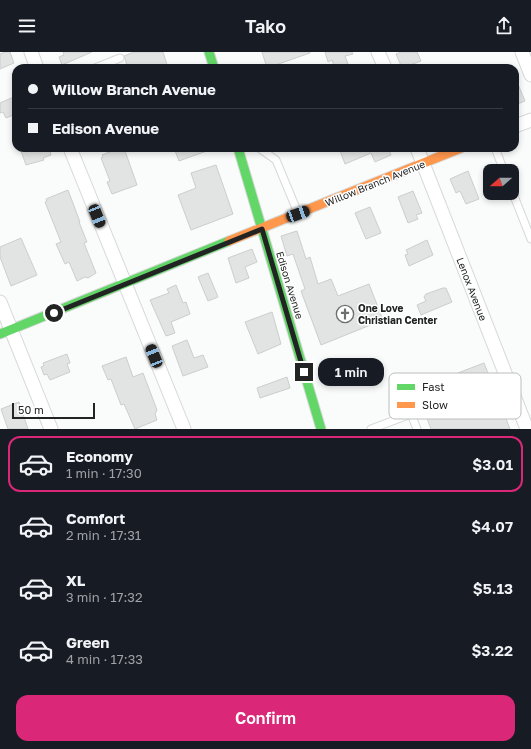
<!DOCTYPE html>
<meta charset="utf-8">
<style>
:root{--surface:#171b24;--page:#242831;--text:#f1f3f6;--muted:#9ea1a6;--line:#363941;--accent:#db2777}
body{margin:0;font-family:"Golos Text",sans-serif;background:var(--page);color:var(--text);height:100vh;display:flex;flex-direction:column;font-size:15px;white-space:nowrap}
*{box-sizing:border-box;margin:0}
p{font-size:13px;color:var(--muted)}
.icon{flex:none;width:22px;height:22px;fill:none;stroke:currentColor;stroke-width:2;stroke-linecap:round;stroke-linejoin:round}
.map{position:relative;height:377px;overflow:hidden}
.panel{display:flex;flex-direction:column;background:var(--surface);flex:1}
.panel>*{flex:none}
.guide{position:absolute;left:12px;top:12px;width:507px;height:88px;border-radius:12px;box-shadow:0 2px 6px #0003;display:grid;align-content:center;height:88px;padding:0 16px;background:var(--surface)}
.needle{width:26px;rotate:249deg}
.fabs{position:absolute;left:483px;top:112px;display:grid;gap:8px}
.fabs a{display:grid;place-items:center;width:36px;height:36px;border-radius:8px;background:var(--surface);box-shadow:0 2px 6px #0003;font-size:20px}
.scale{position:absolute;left:12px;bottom:10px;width:83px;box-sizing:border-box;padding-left:4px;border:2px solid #222423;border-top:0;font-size:11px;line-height:14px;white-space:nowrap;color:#222423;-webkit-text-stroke:3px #fff;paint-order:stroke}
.end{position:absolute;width:18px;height:18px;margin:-9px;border:5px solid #222423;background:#fff;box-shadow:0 0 0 2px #fff}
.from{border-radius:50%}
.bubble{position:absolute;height:28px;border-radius:12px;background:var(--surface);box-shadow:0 2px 6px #0003;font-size:13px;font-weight:600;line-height:28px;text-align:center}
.car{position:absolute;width:12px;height:24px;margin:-12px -6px;border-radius:5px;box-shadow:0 0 3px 1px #0007;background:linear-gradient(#222 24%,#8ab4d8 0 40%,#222 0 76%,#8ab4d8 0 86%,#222 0)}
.guide b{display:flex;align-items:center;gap:14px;height:38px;font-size:15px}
.guide b+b{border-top:1px solid var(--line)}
.guide i{width:10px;height:10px;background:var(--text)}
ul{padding:7px 0 0;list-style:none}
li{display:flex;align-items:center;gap:12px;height:56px;margin:0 8px 6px;padding:0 8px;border:2px solid transparent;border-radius:12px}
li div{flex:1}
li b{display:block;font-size:15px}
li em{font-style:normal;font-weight:600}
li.selected{border-color:var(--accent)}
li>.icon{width:36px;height:36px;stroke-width:1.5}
.primary-button{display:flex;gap:8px;margin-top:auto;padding:8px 16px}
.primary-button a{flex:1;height:46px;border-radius:12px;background:var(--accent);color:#fff;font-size:16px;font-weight:600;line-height:46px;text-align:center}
header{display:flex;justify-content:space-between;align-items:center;height:52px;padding:0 16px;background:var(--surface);font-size:18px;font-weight:600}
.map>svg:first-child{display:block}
.building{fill:#e2e4e4;stroke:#cccece}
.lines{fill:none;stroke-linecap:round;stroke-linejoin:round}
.lane-casing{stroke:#d7d9d8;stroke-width:9}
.street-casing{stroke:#d7d9d8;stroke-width:15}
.fast-casing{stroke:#d7d9d8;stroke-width:11}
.slow-casing{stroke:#d7d9d8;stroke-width:11}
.lane{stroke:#fefffe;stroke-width:7}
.street{stroke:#fefffe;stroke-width:13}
.fast{stroke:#63d668;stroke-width:9}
.slow{stroke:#ff974d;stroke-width:9}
.route{stroke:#222423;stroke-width:5}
.labels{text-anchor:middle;stroke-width:3;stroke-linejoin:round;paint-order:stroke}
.street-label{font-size:10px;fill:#222423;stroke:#fff}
.poi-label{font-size:10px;font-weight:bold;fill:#222423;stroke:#fff;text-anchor:start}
.key{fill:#fff;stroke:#bdbdbd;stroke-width:1}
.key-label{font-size:11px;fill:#222423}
</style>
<header><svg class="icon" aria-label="menu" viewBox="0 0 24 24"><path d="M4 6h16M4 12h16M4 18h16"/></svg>Tako<svg class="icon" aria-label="share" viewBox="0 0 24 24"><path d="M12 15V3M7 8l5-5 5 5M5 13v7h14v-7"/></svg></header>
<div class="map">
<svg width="531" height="377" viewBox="0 0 531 377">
<rect width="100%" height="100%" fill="#f9fcfb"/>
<path class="building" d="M5,0H10L14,11L0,17V2Z
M63,0H92L62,13L59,5L64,3Z
M134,0H163L168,16H128L124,4Z
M262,0H310V1L267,16Z
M325,0H352L353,2L345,4L348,12L335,16L332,8L328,10Z
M401,0H417L421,9L402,16L396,2Z
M515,25L525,49L515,53Z
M16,44V62L6,66L3,60L0,61V51Z
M29,96H49L51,103L43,106L44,108L26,113L21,99Z
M120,96H124L137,133L112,142L107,130L110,129L101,106L103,105L102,103Z
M174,96H212V97L179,109Z
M339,96H388L391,103L375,110L371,101L345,112Z
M216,113L233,162L191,178L178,143L196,136L191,121Z
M468,119L479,147L466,152L460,139L456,141L450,127Z
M68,138L80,170H79L87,190L84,191L96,221L88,226L85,225L77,229L69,210L65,212L56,192L61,190L45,150L47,149L46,147Z
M413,139L422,161L416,163L418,167L408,171L398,145Z
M370,155L381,181L366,187L355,161Z
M297,179L306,207L310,205L318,232L331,227L338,244L369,232L383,268L321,293L301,239L305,237L293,202L287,204L281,184Z
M21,186L37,223L11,234L0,205V195Z
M427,188L433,203L409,214L405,203L408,202L406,198Z
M252,197L257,210L245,215L249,226L236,231L228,206Z
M208,221L218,245L208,249L198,225Z
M176,233L183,251L186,250L190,262L171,270L175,281L166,284L150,248L169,241L167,237Z
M443,236H446L452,250L421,263L417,253L426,249L424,245L426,242Z
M272,260L281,292L258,302L245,270Z
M187,288L194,306L203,303L208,315L183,324L172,294Z
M67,302L70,311L67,312L70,320L50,328L47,322L44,323L41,315L44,314L43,311Z
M126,305L133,325L143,321L157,358L155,362L157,368L135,377L124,352L121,353L111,327L108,328L102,314Z
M484,311L510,377H431L416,337Z
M287,325L290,336L260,346L257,336Z
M19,350L28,377H8L1,357Z"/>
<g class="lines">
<defs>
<path id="lane" d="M95,16L120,6
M259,96L276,108L298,161
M495,96L504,119
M512,139L531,187
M371,377L411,362L417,377"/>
<path id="street" d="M31,0L37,16
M378,0L385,16
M522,0L531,23
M515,74L531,68
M70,96L184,377
M417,96L527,377
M0,250L51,377"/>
<path id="fast" d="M209,0L214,16
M238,96L321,377
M0,282L229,189"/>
<path id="slow" d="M229,189L461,96"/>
</defs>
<use href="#lane" class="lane-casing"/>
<use href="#street" class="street-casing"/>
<use href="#fast" class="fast-casing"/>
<use href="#slow" class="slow-casing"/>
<use href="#lane" class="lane"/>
<use href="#street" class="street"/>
<use href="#fast" class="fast"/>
<use href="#slow" class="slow"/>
</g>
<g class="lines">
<path class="route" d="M54,261L262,177L304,320"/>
</g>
<defs>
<symbol id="church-ring" viewBox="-11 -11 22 22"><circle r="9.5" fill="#fff" stroke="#6d706f" stroke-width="1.5"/><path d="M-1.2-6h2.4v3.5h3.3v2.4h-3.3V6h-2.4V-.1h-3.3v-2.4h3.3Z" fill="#6d706f"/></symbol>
</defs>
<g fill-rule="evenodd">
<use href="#church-ring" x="335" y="252" width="20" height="20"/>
</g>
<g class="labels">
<g class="street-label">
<text transform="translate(375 131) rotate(-22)" y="4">Willow Branch Avenue</text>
<text transform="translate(290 233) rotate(73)" y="4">Edison Avenue</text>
<text transform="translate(472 237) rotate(69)" y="4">Lenox Avenue</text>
</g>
<g class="poi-label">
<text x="358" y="260">One Love<tspan x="358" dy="12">Christian Center</tspan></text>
</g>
</g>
<rect x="389" y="321" width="132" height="46" rx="6" class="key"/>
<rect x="397" y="332" width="18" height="6" fill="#63d668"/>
<rect x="397" y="350" width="18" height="6" fill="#ff974d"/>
<g class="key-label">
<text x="422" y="339">Fast</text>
<text x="422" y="357">Slow</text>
</g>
</svg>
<div class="fabs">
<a><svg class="needle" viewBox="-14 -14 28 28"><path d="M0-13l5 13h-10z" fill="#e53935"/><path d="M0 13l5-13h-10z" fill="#9ea1a6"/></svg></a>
</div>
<div class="scale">50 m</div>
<i class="end from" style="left:54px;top:261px"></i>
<i class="end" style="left:304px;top:320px"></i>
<div class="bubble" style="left:318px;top:306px;width:66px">1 min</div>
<i class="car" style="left:298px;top:162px;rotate:70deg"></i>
<i class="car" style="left:97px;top:164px;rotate:158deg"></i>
<i class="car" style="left:154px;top:304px;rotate:338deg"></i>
<div class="guide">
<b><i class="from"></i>Willow Branch Avenue</b>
<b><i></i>Edison Avenue</b>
</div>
</div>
<section class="panel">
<ul>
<li class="selected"><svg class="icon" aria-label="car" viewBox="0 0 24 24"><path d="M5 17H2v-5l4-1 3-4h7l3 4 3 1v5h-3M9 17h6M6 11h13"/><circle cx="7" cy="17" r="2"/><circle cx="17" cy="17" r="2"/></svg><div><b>Economy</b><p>1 min · 17:30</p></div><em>$3.01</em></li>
<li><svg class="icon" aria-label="car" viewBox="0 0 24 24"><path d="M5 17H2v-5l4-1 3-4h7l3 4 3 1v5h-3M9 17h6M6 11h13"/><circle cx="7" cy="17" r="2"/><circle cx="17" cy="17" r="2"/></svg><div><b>Comfort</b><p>2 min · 17:31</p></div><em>$4.07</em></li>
<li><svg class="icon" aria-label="car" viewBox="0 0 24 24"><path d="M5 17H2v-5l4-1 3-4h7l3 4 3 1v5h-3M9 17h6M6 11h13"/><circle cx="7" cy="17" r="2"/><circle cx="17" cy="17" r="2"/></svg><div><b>XL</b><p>3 min · 17:32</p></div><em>$5.13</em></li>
<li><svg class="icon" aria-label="car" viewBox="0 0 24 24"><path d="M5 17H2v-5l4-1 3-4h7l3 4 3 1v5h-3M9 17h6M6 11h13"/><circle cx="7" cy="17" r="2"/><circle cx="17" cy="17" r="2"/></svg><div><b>Green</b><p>4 min · 17:33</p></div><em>$3.22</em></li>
</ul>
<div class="primary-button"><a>Confirm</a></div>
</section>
